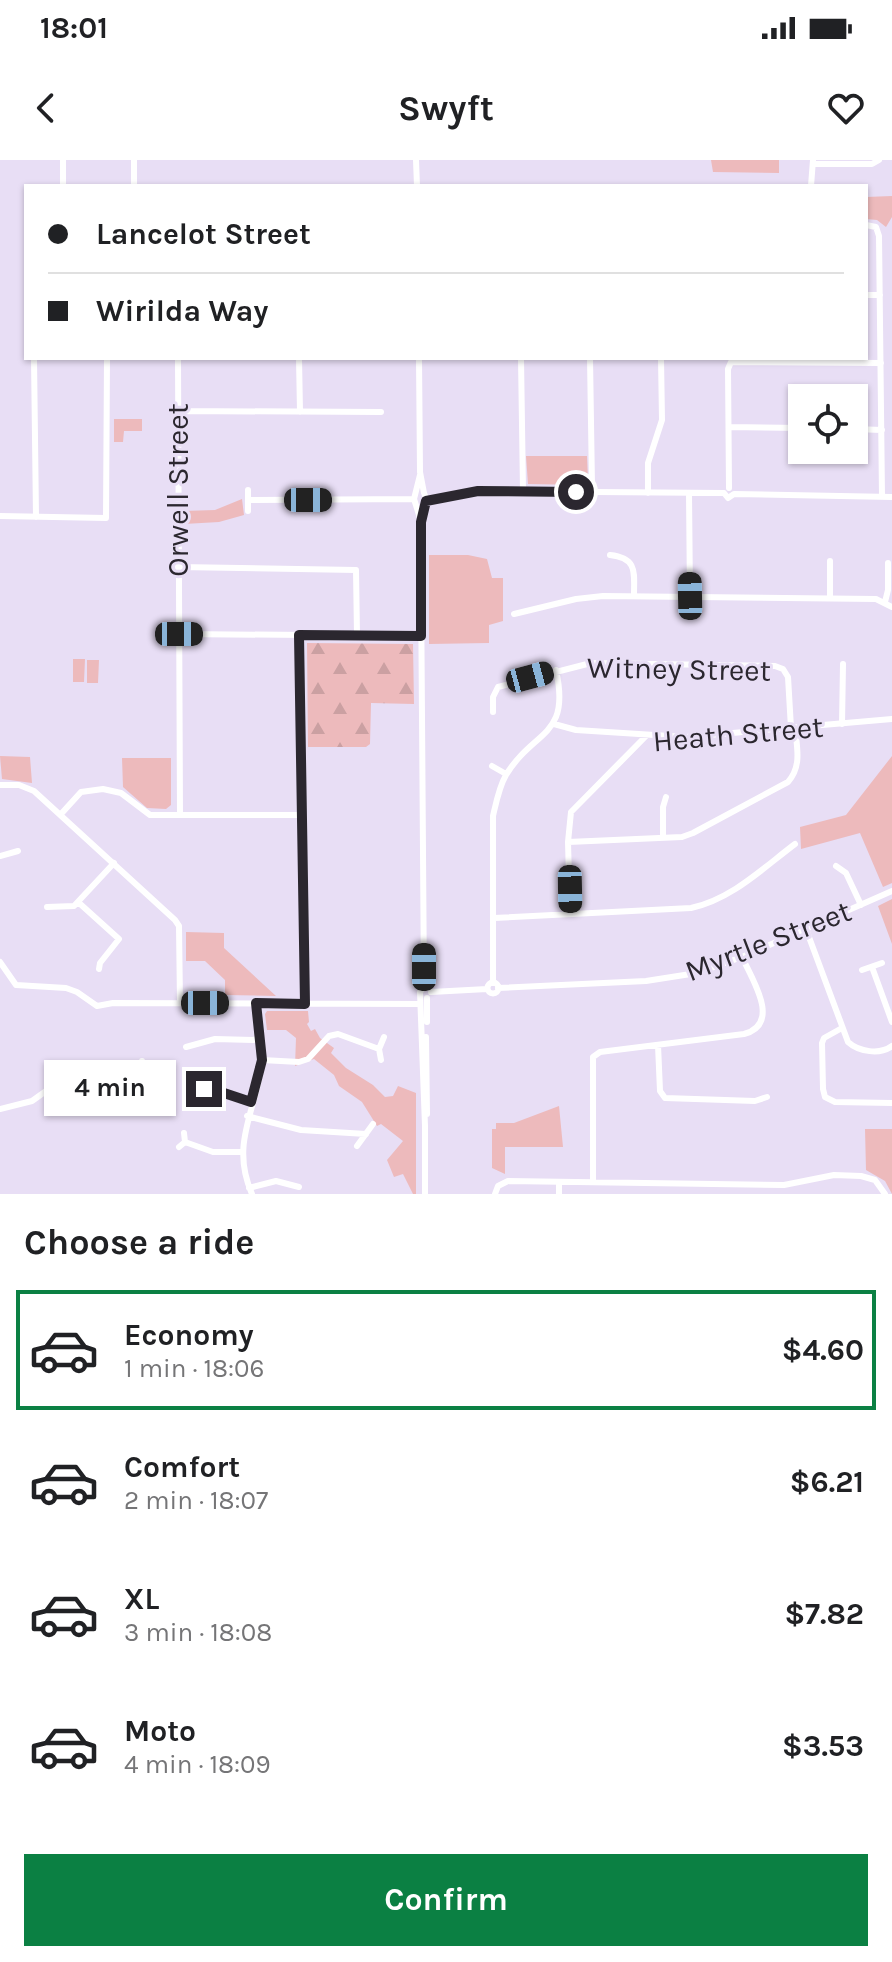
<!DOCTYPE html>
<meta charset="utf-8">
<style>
:root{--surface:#fff;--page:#f6f6f6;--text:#202124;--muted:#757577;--line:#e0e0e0;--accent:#0b8043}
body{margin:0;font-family:Karla,sans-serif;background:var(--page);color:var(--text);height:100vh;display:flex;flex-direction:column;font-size:30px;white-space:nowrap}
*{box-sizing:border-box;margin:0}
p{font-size:26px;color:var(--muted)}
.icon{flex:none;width:44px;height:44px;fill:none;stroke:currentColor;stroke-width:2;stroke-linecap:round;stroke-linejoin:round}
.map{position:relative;height:1034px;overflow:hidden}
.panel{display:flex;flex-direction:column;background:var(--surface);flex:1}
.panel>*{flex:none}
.hud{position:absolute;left:24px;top:24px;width:844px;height:176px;border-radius:0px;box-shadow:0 2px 6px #0004;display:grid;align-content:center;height:176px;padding:0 24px;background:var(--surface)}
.tools{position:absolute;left:788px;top:224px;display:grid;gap:16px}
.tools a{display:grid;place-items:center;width:80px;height:80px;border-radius:0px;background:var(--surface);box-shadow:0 2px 6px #0004;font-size:40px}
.end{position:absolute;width:36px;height:36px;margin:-18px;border:10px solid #2b272f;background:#fff;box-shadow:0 0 0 4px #fff}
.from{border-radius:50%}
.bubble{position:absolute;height:56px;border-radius:0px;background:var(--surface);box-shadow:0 2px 6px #0004;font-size:26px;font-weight:700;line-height:56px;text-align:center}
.car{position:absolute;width:24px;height:48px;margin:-24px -12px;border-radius:10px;box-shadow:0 0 6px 2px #0007;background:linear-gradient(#222 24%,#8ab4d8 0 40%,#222 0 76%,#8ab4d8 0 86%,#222 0)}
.hud b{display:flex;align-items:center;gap:28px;height:76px;font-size:30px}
.hud b+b{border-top:2px solid var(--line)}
.hud i{width:20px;height:20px;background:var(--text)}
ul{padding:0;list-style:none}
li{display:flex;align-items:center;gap:24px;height:120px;margin:0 16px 12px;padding:0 8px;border:4px solid transparent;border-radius:0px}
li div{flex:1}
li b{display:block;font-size:30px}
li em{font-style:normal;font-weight:700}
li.on{border-color:var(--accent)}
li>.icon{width:72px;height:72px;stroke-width:1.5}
h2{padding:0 24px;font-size:36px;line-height:96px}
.action{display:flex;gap:16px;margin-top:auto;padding:16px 24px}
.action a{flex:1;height:92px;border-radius:0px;background:var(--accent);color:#fff;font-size:32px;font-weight:700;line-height:92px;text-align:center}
.status{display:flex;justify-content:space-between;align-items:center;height:56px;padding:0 40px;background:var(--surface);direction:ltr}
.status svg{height:22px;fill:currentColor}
header{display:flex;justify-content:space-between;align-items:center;height:104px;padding:0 24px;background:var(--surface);font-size:36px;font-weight:700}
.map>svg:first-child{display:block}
.forest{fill:url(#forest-firs)}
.green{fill:#edbabc}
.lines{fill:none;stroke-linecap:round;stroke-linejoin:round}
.minor{stroke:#fff;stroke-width:6}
.route{stroke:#2b272f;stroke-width:10}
.labels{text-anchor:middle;stroke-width:6;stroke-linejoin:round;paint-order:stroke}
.street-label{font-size:30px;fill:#2b272f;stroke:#e8def5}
</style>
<div class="status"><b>18:01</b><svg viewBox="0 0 49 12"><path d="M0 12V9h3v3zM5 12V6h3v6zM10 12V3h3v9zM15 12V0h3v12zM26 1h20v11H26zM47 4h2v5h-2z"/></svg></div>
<header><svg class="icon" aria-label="back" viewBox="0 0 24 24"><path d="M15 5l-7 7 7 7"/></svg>Swyft<svg class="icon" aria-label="heart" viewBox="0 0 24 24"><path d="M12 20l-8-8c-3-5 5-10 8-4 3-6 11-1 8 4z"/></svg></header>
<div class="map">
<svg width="892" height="1034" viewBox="0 0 892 1034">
<defs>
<pattern id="forest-firs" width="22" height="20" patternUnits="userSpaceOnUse" patternTransform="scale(2)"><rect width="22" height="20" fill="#edbabc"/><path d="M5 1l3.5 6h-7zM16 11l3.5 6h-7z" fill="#cba0a2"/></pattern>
</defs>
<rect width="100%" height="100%" fill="#e8def5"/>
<path class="forest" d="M307,483L413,484L414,544L371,543L370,584L366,587H308Z"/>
<path class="green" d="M711,0H779V13L713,12Z
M892,36V57L886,67L877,60L866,59V37Z
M114,259H142V271H124L123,282H114Z
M526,296H587L588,321L583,325L528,324Z
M242,339L244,355L219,362L184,364L183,351L215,350Z
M429,395H468L487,399L492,418H503V461L489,465V483L429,484Z
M73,499H85L84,522H73Z
M87,500H99L98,523H87Z
M0,596L30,597L32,623L2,619Z
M892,596V723L883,727L860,673L801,689L800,667L846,655Z
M122,598H171V645L166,649L147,648L123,627Z
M892,739V784L878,746Z
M186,772L224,773V788L276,836L225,835V820L205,801H186Z
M267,851H308L309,862L307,864L311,871L315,869L320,878L334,888L331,893L346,908L373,925L385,937L393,936L398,926L416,933V1034H413L403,1014L394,1017L387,1000L403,981L381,964L377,966L362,942L339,926L334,915L314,899L295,906L296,878L286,870H267L265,854Z
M559,946L563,987H505V1014L492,1008V969H496V963H514Z
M865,969H892V1034L885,1021L866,1010Z"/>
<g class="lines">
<path class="minor" d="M416,0L417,26
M813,4H872L879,0
M63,26V0
M134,26V0
M811,26L813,0
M866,65L876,67L879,76L882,336
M866,135H880
M34,198L36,357
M178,198L180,655
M299,198L300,252
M419,198L420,312L424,333
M521,198L523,331
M590,198L592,326
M178,251L381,252
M729,267L802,268
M854,269L882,270
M420,315L414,339L420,358
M729,328L728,209L731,202L881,203
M248,330V351
M596,332L724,333L728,338L734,334L892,337
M424,333L426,338L421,362V423L424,827L420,832L425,966
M648,333V303L662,260L661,198
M689,333L690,436
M248,340L414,339
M426,341L478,331H586
M0,356L106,358L107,198
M610,395C638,398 634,413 634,435
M178,407L356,410L357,475
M830,438V401
M885,442L888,430V403
M514,454L576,439L603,436L876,439L892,447
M179,474L421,476
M299,475L305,844
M493,552V537L498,527L591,503L775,506L783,509L788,517L791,568
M554,564L576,570L686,577L892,559
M842,564L843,504
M492,606L506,614
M0,625H19L34,631L175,760L179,766L180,843
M61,654L81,632L103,629L121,633L150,655H303
M663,677V647L666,637
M568,682L682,677L693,673L788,622C802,606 797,588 795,568
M0,696L18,691
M836,706L846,713L861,745
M78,742L119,779L100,803L99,809
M47,747L74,746L114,703
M570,753L568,682L571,652L646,576
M494,758L691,748C732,739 763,708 795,684
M806,769L848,882C859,892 880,895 892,886
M0,802L16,825L66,828L77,832L97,846L113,843L420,844
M872,807L892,862
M862,810L882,803
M487.5 828a5.5 5.5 0 1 1 11 0a5.5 5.5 0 1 1-11 0Z
M493,823V656C496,643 499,627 506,615C534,569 571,578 556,510
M498,828L646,821L697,813L742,797L892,731
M431,832L487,829
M427,862V838
M842,868L824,878L822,883L823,929L825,937L835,942L892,943
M426,877L427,954
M658,885L660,931L665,938L755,941L767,937
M186,887L215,879L253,880L261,878
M262,900L299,902L308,899L329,876L338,874L379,889
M381,900L379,889L384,877
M142,901V925L149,952
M65 912a6 6 0 1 1 12 0a6 6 0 1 1-12 0Z
M77,915L90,920L142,919
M206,927L251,942
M199,932L206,927L201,918
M0,949L32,941L67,916
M247,956L301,970L366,974
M185,982L213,992H242
M357,986L373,964
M179,987L185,982L184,973
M559,1022V1034
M593,1022V897L600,892L744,874C782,864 752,819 742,797
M249,1028L276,1021L299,1027
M252,1034C229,982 258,949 262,899C263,881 259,861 256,843
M425,1034V965
M495,1034L498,1026L508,1021L784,1025L834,1015L861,1016L875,1020L885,1034"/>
</g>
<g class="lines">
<path class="route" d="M204,929L206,927L251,942L262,900L256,843L305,844L299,475L421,476V362L426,341L478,331L576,332"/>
</g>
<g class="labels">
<g class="street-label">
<text transform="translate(178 330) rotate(-90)" y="10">Orwell Street</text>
<text transform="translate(679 509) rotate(1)" y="10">Witney Street</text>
<text transform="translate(738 574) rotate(-5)" y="10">Heath Street</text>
<text transform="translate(768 781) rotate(-21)" y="10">Myrtle Street</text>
</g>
</g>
</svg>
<div class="tools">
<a><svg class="icon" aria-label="locate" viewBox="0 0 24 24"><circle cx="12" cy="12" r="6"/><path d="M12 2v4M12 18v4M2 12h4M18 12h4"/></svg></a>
</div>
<i class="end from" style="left:576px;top:332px"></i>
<i class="end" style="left:204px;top:929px"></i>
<div class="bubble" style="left:44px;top:900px;width:132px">4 min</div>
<i class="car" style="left:308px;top:340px;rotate:90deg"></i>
<i class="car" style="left:690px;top:436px;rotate:359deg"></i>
<i class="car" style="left:179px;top:474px;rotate:90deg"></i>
<i class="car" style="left:530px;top:517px;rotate:75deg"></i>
<i class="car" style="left:570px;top:729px;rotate:179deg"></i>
<i class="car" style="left:424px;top:807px;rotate:0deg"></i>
<i class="car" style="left:205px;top:843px;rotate:90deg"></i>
<div class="hud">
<b><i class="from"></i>Lancelot Street</b>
<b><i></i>Wirilda Way</b>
</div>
</div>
<section class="panel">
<h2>Choose a ride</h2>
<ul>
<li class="on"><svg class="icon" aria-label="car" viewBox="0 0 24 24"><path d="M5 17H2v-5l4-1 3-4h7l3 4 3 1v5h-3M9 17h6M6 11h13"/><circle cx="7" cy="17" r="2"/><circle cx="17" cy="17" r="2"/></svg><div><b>Economy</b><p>1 min · 18:06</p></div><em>$4.60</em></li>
<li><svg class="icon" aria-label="car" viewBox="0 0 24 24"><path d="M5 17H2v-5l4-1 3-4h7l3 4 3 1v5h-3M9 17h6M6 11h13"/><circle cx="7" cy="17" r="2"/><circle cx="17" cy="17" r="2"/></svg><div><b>Comfort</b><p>2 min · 18:07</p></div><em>$6.21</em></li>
<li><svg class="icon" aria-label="car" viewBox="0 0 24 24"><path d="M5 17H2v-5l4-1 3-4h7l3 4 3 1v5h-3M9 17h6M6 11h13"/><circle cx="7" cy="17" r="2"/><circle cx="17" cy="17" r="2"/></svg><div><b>XL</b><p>3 min · 18:08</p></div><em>$7.82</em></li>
<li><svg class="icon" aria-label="car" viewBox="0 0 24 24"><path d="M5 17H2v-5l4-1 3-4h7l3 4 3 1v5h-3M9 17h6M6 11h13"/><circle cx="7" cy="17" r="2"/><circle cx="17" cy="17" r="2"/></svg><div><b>Moto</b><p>4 min · 18:09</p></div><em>$3.53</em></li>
</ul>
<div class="action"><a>Confirm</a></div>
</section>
